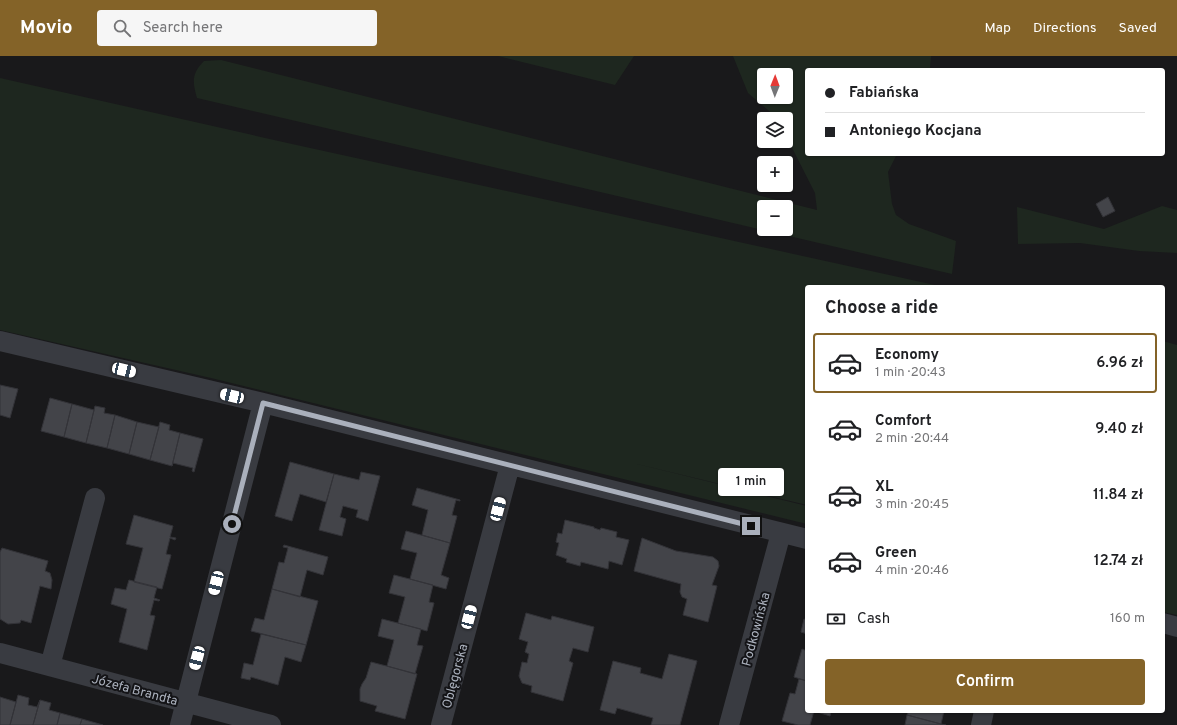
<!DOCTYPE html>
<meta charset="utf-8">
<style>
:root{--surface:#fff;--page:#f6f6f6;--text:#202124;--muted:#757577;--line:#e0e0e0;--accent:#846328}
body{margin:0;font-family:Overpass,sans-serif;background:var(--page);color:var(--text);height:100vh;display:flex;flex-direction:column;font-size:15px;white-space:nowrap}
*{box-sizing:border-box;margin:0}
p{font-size:13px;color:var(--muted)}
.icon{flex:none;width:22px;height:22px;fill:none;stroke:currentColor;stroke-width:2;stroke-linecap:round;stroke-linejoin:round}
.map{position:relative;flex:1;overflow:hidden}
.side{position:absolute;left:805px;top:229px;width:360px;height:428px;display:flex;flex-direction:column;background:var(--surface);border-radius:4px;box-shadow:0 1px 3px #0004}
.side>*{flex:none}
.guide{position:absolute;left:805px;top:12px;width:360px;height:88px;border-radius:4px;box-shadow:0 1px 3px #0004;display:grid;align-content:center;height:88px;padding:0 20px;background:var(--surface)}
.needle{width:26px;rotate:1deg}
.buttons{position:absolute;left:757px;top:12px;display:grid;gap:8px}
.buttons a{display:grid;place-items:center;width:36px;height:36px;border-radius:4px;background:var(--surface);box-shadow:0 1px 3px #0004;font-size:20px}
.end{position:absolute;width:18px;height:18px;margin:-9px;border:5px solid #aab0bc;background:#111;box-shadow:0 0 0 2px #111}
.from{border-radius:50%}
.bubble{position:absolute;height:28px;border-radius:4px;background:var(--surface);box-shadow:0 1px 3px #0004;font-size:13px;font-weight:600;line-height:28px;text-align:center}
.car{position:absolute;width:12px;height:24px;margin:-12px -6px;border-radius:5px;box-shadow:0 0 3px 1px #0007;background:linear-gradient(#fff 24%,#345 0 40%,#fff 0 76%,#345 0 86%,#fff 0)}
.guide b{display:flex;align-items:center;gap:14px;height:38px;font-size:15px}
.guide b+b{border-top:1px solid var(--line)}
.guide i{width:10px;height:10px;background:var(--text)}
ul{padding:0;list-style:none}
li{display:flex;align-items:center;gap:12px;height:60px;margin:0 8px 6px;padding:0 12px;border:2px solid transparent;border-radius:4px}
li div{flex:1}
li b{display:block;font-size:15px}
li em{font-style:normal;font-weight:600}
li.on{border-color:var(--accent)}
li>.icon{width:36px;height:36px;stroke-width:1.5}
h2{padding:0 20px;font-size:18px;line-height:48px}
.pay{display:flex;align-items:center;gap:10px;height:44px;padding:0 20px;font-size:15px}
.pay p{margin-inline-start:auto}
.cta{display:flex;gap:8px;margin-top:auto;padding:8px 20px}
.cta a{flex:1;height:46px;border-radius:4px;background:var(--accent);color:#fff;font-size:16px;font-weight:600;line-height:46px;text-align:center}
header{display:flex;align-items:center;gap:24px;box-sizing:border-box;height:56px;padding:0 20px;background:var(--accent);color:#fff}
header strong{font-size:19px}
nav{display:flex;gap:22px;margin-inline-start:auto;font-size:14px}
.search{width:280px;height:36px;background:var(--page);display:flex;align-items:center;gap:10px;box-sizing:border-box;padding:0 14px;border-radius:4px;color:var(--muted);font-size:15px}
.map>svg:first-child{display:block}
.green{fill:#1e271f;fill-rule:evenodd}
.building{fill:#434449;stroke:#333338}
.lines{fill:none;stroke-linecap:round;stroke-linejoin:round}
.street{stroke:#393b41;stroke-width:20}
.route{stroke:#aab0bc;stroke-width:5}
.labels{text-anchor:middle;stroke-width:4;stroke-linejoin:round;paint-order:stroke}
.street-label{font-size:13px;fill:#aab0bc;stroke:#141417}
</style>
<header>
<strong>Movio</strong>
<div class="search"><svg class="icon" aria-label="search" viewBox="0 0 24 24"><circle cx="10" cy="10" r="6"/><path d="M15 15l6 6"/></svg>Search here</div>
<nav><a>Map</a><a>Directions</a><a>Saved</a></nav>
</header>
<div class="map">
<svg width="1177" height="669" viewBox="0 0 1177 669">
<rect width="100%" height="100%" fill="#19191b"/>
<path class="green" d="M498,0H634L615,29Z
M733,0H931L930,12L932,14H807V98H897L888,116L892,148L896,159L909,168L956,185L952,218L197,42C192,25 192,17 204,5L221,4L817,154L815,137L786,80V63H777L775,60L748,37ZM764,19H786V41H764ZM764,151H786V173H764Z
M0,22L292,88L944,231H807V449L633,407L807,450V468L211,322L0,274Z
M1162,150L1177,154V197L1139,195L1080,187L1018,188L1017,151L1104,173Z
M1163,285L1177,289V559L1163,556Z"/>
<path class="building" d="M1108,141L1115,155L1103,161L1096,148Z
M0,329L18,333L10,362L0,359Z
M50,342L72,348L64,381L41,375Z
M72,348L94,354L86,387L64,381Z
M95,350L105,352L104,357L115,359L107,392L86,387Z
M115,359L137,366L129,398L107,392Z
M137,366L159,371L150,404L129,398Z
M160,366L170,369L169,374L180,377L172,410L150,404Z
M180,377L203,383L194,416L192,415L193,412L173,407L172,410Z
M290,406L334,418L326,446L300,438L292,465L275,460Z
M361,416L380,420L368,465L356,461L358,454L343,450L340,461L346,463L342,480L319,474L334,418L359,424Z
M417,432L460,444V445L456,444L452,459L457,460L450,487L422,479L428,454L412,449Z
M134,459L173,470L170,481L176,482L175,484L170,482L166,498L171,499L162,533L134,526L143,492L126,488Z
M565,464L594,471V472L600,474L601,472L617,476L616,481L629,484L622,509L609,505L608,513L581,506L580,510L566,506L567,503L556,499L559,487L556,486L558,477L562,478Z
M406,475L450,487L441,519L449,522L446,533L410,523L417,497L401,493Z
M642,482L676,495L713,501L718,505L719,510L712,529L717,530L708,566L683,559L687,543L682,541L680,536L681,528L634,515Z
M284,489L328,501L323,519L307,514L300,541L272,533L279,506L284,507L288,492L283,491Z
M2,492L48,505L45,515L50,517L52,524L51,533L40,530L31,567L21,564L20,567L8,568L0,563V496Z
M394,519L433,529L429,546L434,547L427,575L398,567L405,541L389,537Z
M129,524L157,531L154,542L160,544L159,545L154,544L150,559L155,560L147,594L119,586L127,553L111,548L115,532L126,534Z
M272,533L318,545L306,589L251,575L255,562L264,564Z
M526,557L551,564L552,560L594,571L588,596L573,592L569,605L573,607L563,645L531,636L532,630L522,627L519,620L522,606L527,607L529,598L525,596L528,586L519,583Z
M382,563L421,573L417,589L423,590L415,618L387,610L394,584L378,580Z
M804,563L807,564V578L801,576Z
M261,578L306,589L301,606L285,601L278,629L251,621L250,624L241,622L244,607L253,609Z
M802,593L807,595V625L794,621Z
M669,598L697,605L680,669H651L653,662L617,652L615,658L600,654L613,605L641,612L640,617L662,623Z
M371,606L417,618L405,663L375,655L377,650L360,645V633L362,628L366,622Z
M799,623L807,625V655H831L830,660L814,655L810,669H798L782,665L790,637L795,638Z
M18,639L29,642L28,649L37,651L40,644L33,669H10Z
M0,641L16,646L10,669H0Z
M40,644L51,647L49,654L60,657L57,669H33Z
M909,655H949V656L944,655L941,668L907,659Z
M60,657L82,663L80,669H57Z
M907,659L941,668L946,669H905Z
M82,663L103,669H80Z"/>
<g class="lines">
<path class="street" d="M0,285L263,347L807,483
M1163,567L1177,571
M0,597L271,669
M50,610L95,442
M180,669L263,347
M441,669L510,409
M729,669L781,477
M981,669L984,655"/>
</g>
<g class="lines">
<path class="route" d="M232,468L263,347L751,470"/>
</g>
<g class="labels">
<g class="street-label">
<text transform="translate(755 573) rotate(-75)" y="5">Podkowińska</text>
<text transform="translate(454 620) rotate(-75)" y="5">Oblęgorska</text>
<text transform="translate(135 633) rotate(15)" y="5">Józefa Brandta</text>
</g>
</g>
</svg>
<div class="buttons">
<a><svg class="needle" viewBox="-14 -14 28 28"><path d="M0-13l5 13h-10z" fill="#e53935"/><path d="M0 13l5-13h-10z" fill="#757577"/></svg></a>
<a><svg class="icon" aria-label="layers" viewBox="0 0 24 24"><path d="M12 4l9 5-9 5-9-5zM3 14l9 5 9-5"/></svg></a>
<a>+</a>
<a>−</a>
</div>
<i class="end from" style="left:232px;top:468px"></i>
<i class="end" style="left:751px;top:470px"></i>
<div class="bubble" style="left:718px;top:412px;width:66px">1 min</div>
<i class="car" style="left:124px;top:314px;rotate:103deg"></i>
<i class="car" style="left:232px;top:340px;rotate:283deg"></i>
<i class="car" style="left:498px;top:453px;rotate:15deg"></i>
<i class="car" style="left:216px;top:527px;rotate:194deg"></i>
<i class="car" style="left:469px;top:561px;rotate:15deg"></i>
<i class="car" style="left:197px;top:602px;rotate:195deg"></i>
<div class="guide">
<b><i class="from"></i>Fabiańska</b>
<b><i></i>Antoniego Kocjana</b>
</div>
<section class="side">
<h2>Choose a ride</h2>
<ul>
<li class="on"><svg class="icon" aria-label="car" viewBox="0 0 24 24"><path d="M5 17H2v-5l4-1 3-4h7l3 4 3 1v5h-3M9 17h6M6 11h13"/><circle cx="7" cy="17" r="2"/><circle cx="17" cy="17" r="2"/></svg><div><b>Economy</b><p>1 min · 20:43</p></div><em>6.96 zł</em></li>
<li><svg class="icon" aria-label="car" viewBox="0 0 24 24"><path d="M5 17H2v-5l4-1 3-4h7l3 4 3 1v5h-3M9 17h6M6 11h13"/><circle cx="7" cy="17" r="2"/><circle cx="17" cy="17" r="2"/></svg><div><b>Comfort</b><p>2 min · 20:44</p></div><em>9.40 zł</em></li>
<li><svg class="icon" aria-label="car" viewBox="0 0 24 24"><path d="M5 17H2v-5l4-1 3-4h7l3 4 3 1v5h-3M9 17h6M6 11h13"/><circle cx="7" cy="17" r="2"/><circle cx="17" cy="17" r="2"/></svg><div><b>XL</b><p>3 min · 20:45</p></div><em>11.84 zł</em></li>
<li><svg class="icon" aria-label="car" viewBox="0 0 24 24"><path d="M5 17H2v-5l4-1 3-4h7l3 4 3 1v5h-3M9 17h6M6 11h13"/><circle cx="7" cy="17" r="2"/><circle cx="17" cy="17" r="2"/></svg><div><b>Green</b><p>4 min · 20:46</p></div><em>12.74 zł</em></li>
</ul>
<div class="pay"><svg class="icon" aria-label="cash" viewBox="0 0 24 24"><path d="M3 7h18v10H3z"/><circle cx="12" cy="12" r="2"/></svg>Cash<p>160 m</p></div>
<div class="cta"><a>Confirm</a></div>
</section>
</div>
